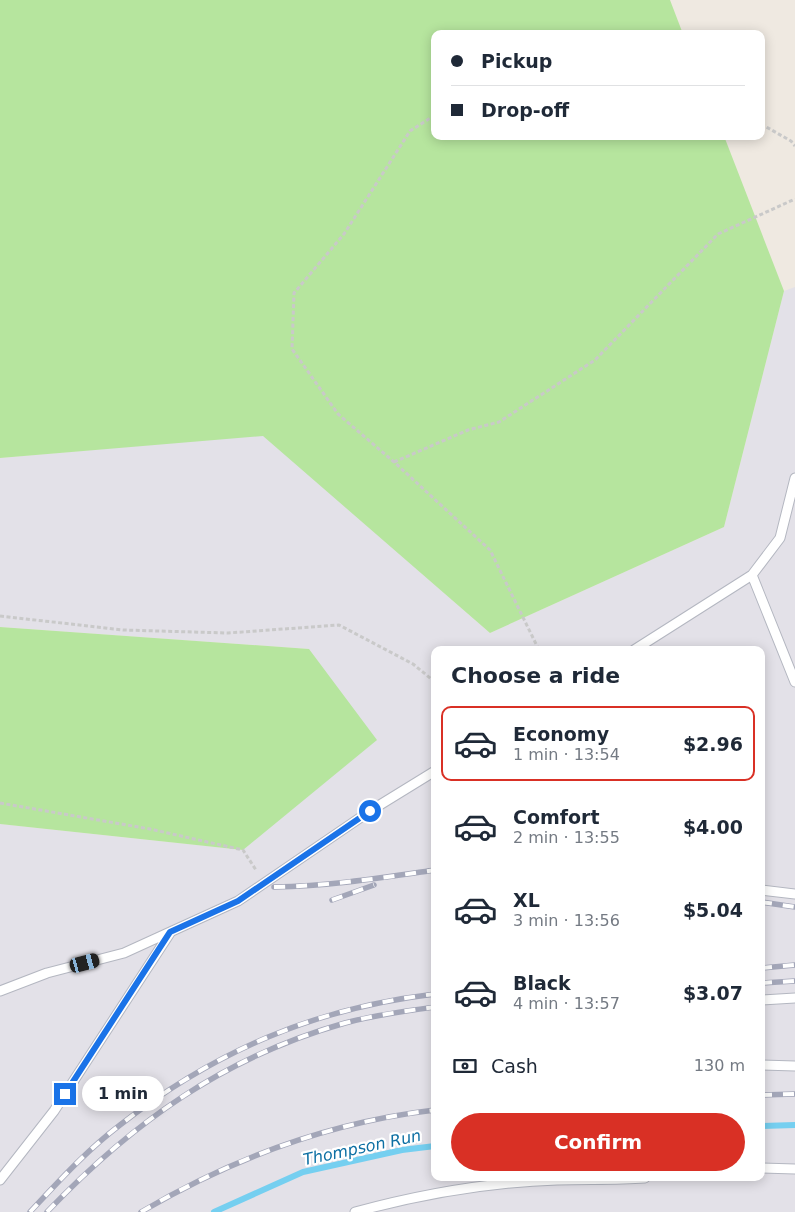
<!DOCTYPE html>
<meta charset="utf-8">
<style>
:root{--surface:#fff;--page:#f6f6f7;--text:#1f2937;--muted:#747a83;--line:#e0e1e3;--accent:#d93025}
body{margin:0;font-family:"DejaVu Sans",sans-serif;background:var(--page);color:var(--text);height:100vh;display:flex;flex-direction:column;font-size:19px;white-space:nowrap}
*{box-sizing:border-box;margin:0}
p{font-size:16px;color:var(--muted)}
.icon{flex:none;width:28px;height:28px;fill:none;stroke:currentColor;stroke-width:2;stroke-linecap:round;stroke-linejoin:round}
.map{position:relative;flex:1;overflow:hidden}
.side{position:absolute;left:431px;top:646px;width:334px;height:535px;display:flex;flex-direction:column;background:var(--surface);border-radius:10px;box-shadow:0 2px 12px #0003}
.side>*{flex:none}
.banner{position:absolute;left:431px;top:30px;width:334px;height:110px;border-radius:10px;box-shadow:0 2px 12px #0003;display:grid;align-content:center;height:110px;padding:0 20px;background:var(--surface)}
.end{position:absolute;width:22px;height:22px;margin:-11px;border:6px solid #1a73e8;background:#fff;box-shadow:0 0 0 2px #fff}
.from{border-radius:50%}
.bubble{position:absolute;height:35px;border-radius:18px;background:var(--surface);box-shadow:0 2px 12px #0003;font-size:16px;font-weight:700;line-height:35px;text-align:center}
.car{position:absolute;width:15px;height:30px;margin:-15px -8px;border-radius:6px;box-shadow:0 0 4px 1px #0007;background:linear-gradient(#222 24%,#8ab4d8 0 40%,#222 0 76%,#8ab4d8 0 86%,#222 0)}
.banner b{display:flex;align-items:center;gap:18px;height:48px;font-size:19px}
.banner b+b{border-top:1px solid var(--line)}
.banner i{width:12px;height:12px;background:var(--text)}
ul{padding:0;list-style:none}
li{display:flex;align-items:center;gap:15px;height:75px;margin:0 10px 8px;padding:0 10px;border:2px solid transparent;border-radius:10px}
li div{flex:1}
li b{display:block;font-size:19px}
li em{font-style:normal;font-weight:700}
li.selected{border-color:var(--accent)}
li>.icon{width:45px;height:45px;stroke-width:1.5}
h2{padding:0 20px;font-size:22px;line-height:60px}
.pay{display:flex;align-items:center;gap:12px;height:55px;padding:0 20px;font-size:19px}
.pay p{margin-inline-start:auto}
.button{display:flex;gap:10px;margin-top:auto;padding:10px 20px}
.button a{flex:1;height:58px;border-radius:30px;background:var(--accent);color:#fff;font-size:20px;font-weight:700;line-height:58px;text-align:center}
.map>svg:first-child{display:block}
.industrial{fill:#e3e1e8;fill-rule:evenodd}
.green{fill:#b6e59e}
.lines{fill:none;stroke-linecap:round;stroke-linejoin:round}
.stream{stroke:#75cff0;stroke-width:6}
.service-casing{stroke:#b4b7c1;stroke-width:11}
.path{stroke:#c9c9c9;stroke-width:3;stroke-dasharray:4 2.5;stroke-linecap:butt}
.service{stroke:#fff;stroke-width:9}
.rail-casing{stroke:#a3a6b8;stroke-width:5.5}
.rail{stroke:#fff;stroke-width:4;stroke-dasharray:11;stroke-linecap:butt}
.route{stroke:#1a73e8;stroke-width:6}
.labels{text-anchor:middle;stroke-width:4.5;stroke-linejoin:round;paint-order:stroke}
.water-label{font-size:16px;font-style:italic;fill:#0d6fa3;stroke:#fff}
</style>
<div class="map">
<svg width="795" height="1212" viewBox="0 0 795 1212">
<rect width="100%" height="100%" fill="#efe9e1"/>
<path class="industrial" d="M795,287V1212H0V824L243,850L309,649L0,627V458L263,435L490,633L724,527L784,291ZM435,650H761V1178H435Z"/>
<path class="green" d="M0,0H670L683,34H435V136H724L784,291L724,527L490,633L263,436L0,458Z
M0,627L309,649L377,740L243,850L0,824Z"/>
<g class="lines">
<path class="stream" d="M761,1126L795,1125
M214,1212L303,1172L402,1150L435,1146"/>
<defs>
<path id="service" d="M752,575L795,682
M634,650L752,575L780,538L795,478
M761,890L795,894
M0,991L47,973L124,953L238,901L370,811L435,771
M761,1000L795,998
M761,1065L795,1066
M761,1168L795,1169
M0,1180L54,1111L170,933
M355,1212C421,1194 489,1182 557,1180C587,1179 615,1180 645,1178"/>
</defs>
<use href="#service" class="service-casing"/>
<path class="path" d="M435,115L410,131L344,234L294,293L292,349L338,414L394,462L490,550L539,650
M761,124L791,141L795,146
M394,462L468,430L499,422L595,360L718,234L795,199
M0,616L123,630L228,633L339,625L413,664L435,682
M0,803L150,829L243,850L256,870"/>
<use href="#service" class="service"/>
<defs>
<path id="rail" d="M274,887C330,886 380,878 435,870
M332,900L374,885
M761,902L795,907
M761,968L795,965
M761,983L795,981
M761,1095L795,1094
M30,1212C58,1182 87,1150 120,1125C215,1051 315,1008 435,994
M47,1212C133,1122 224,1057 345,1023C374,1015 405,1011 435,1007
M141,1212C231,1159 330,1122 435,1110"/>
</defs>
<use href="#rail" class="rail-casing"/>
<use href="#rail" class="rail"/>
</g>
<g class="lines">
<path class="route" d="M65,1094L170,932L238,901L370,811"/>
</g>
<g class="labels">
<g class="water-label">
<text transform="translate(362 1147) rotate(-12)" y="6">Thompson Run</text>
</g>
</g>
</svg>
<i class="end from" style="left:370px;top:811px"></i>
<i class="end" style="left:65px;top:1094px"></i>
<div class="bubble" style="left:82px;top:1076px;width:82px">1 min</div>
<i class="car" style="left:85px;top:963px;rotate:75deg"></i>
<div class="banner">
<b><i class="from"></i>Pickup</b>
<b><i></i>Drop-off</b>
</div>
<section class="side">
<h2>Choose a ride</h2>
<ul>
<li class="selected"><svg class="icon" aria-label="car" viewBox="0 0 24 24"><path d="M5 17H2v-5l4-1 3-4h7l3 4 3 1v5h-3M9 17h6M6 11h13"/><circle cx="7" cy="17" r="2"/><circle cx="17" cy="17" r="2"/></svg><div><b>Economy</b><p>1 min · 13:54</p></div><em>$2.96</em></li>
<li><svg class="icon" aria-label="car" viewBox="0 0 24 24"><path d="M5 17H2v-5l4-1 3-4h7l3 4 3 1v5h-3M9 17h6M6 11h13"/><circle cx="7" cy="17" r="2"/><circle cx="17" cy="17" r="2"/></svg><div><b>Comfort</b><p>2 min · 13:55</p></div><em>$4.00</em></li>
<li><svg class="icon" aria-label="car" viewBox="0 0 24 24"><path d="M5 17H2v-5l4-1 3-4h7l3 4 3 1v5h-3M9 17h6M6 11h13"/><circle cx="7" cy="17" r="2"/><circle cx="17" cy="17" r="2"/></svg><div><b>XL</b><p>3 min · 13:56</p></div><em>$5.04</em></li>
<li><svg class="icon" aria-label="car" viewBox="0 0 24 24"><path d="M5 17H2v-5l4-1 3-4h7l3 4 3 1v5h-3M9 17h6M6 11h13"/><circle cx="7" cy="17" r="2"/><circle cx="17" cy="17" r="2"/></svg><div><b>Black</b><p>4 min · 13:57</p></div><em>$3.07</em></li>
</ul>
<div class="pay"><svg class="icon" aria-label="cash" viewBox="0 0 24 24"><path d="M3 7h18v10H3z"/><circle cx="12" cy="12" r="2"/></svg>Cash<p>130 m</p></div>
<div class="button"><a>Confirm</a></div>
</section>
</div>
